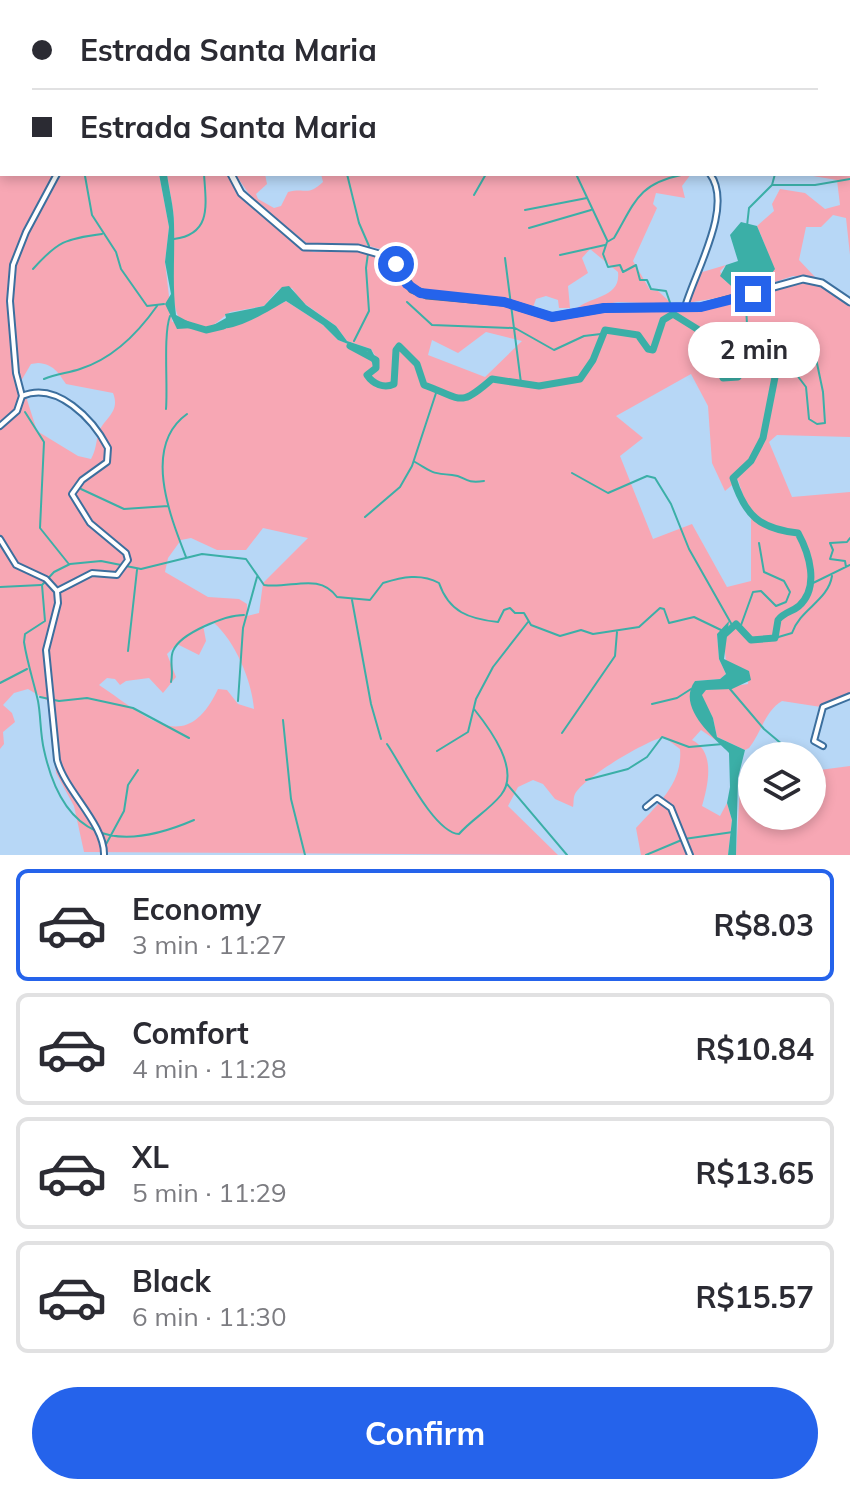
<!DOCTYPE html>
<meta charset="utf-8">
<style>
:root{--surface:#fff;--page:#f2f2f3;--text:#2b2b33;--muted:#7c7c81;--line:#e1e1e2;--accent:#2563eb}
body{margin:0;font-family:Mulish,sans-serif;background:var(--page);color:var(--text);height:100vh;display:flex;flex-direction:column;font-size:30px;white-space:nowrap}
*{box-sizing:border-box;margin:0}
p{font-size:26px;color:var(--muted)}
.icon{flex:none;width:44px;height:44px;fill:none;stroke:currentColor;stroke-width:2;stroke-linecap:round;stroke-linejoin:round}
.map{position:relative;height:855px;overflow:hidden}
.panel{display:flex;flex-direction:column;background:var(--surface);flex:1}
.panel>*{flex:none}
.top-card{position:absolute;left:0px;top:0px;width:850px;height:176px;box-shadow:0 4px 12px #0003;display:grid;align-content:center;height:176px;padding:0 32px;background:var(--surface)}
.fabs{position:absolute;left:738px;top:742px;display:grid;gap:16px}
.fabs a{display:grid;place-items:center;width:88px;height:88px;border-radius:50%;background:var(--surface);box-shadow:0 4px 12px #0003;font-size:40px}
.end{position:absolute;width:36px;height:36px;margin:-18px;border:10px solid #2563eb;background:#fff;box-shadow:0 0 0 4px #fff}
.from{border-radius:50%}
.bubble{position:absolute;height:56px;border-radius:28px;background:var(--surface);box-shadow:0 4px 12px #0003;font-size:26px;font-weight:700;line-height:56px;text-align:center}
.top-card b{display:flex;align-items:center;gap:28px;height:76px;font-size:30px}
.top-card b+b{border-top:2px solid var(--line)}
.top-card i{width:20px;height:20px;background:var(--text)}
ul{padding:14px 0 0;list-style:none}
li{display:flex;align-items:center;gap:24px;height:112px;margin:0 16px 12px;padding:0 16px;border:4px solid var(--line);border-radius:12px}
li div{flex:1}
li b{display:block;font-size:30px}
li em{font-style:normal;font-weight:700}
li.current{border-color:var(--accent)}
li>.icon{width:72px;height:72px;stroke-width:1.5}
.button{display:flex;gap:16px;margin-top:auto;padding:16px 32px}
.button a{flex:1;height:92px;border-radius:48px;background:var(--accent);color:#fff;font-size:32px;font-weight:700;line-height:92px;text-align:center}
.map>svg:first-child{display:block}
.green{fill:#f7a7b4;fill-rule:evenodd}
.water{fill:#3bafa7}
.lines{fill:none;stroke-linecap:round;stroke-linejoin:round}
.stream{stroke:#3bafa7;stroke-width:2}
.river{stroke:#3bafa7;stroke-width:7}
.minor-casing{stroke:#3c6f9e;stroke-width:8}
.tertiary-casing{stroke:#3c6f9e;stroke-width:9}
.minor{stroke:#fff;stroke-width:4}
.tertiary{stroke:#fff;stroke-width:5}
.route{stroke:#2563eb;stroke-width:10}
</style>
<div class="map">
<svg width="850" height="855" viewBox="0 0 850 855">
<rect width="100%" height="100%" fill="#b7d7f6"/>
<path class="green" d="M0,0H131L2,2V174H159L169,227L165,262L172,322L181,320C168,307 175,244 174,224C174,208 169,190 167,174H228L250,205L301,248L314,252L353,250L379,256L392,264L405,284L425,296L502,304L544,319L601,310L705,308L802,282L822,286L850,305V437L777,435L769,442L792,497L850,492V697L821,707L782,701C765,711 761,733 749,748L745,750L717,737L713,718L701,695L706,690L748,684L749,671L726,662L724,642L717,634L719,659L726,674L720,679L695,681C684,710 700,721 717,741L701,730L692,740C716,752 708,785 702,806L720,816L727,803L732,820L728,855H641L636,828C658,804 683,783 680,749L664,737C647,740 583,778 575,794C573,798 574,803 573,807L555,799L543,784L533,780L518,787L508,806L558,855L84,852L74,806L56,773L48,701L28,689L14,693L3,705L12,713L15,722L3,732L4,744L0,749ZM292,288L301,301L336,326L347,341L371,349L376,357L374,367L368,352L338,340L323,325L286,301L249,321L211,327L230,312L264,306L278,290ZM486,332L522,341L485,377L428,355L432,340L458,353ZM38,363C53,364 58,372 66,384L113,393C121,413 103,418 98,434C96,443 96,450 91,459L78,456L37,431L21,381L31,364ZM691,374L708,406L712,463L725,491L738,480L751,519V581L727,587L692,524L653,539L620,456L643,438L616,416ZM263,528L308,538L263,583L259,613L247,616V604L239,599L208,597L165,572L168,558L181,540L191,538L217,550H246ZM214,623C235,641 252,681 254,709L238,704L227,690L218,689C185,759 145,715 99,685L107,678L115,679L120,685L126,681L149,678L163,693L176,677L167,654L177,644L199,655L206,641L203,625Z
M137,0H850V255L846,218L833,215L821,227H806L799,260L815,277L793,276L735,295L687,303L699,273L726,265L720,271L725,281L742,290L771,277C770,257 765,244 757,226L774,211L772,204L780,189L805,193L825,209L840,205L837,180L813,176L848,174V2Z
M235,174H265L267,184L256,194L258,199L274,208L281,206L288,192C306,187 307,197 323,182L321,174H691L682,186L685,198L656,193L653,204L657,208L633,261L650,290L658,291L672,304L618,302L576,309C590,296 621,298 618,272L590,249L582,258L588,273L568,286L570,308H559L558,300L546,296L536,299L532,310C494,293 459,302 422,289C405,282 403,262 388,253C362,238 335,249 308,244L254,201Z
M850,766V855H736L741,770L744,784L752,780V816H812V771Z"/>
<path class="water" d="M159,174H167C169,190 174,208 174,224C175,257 172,284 176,315L191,323L193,328L177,329L165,304L171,294L165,262L169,227Z
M741,222L757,226L775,269L766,281L739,293L720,276L726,265L738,261L730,235Z
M289,286L306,305L336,326L347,341L371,349L376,359L374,368L368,352L338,340L323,325L286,301C268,311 231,336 210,327L226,318L225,314L264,306L282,287Z
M729,621L724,659L749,671L751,680L732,689L706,690L702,695L713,718L717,737L745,750L738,778L736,855H728L732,820L727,803L730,787L729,753C713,737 676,707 695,681L720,679L726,674L719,659L717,634Z"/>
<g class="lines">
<path class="stream" d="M383,0L385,2
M636,0V2
M71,2L73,0
M350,2L353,0
M0,46L2,45
M347,174L359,223L369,246L366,268L369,311L354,341
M576,174L607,240
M85,176L92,215L116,252L121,269L147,306L164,304
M773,185H815L850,179
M474,195L486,174
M525,210L587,198
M747,226L749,208L772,185L775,174
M529,228L591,210
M174,239C212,234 206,205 204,174
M560,255L605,245
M505,258L521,383
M33,269C58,241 65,239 102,234
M745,288L749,361
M407,302L432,325L513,328
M674,314L666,291L651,289L647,280H640L636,265L623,272L620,265L608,267L603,254L607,242L614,238C635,202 638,184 681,175
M515,328L554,350L584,336L601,334
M755,339C778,330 795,333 814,349L823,392L825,423L817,424L809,419L806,387L790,366
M44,379C56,374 68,373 80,369C112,359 138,333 157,306
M166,409C168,385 163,335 170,316
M25,412L44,442L40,528L68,563
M415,462C434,473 430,473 452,475C466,476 463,484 484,481
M572,473L608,493L647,476L655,478L671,504L689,549L732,625
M81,489L124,509L168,506
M365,517L400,487L412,466L437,390
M186,557C170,516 142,446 187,414
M846,567L845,561L830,559L833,550L830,543L847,542L850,538
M809,585L850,565
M0,587L41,585
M352,600L371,704L381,739
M740,628L753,592L761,591L776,606L786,602L790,592L784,581L764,572L759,543
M775,638L792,633C800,609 828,601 832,576
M128,651L137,570
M171,682C174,672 169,661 173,651C180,633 226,615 244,615
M0,683L27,669
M730,689L764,729L796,756
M40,697L59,701L87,698L133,708L189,738
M238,701L243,628L257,577
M652,704L677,698L691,689
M283,720L291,799L305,855
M562,733L615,656L617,632
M387,744C401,764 434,833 459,834C471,820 489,810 501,795C521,770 490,729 474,709
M437,751L468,732L476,699L493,667L528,622
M586,780L628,769L647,757L662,737L689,747L723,744
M812,783L814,787
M507,784L567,855
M194,820C113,855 63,837 44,750C40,733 41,717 38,701C34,683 27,662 24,642L25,634L45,621L42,585L54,572L70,564L101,561L141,569L202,554L246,559L264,585C291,589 319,572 337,597L370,600L383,583C402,577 421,573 439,583C449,612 469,619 498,622L504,610L510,608L515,613H524L531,625L560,636L581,630L593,634L639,627L660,608L664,609L669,623L694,617L721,630
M104,848L124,811L128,785L138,770
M646,855L684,839L733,832"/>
<path class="river" d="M186,324L206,330L223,326
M350,346L376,360V368L367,375C373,384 384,389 394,384L396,350L399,346L417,364L424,385C463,399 459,408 492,379L539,386L580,379L593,360L605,330L638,335L648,349L653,350L663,320L673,314L731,350L734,360L721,373L723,378L738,377L757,351L768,350L795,358L796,363L776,372L763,438L751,461L733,478C745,516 760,529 798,533C809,553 820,587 799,606C792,612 784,612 778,620L775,638L751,640L736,624L725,634"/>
<defs>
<path id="minor" d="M244,0L245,2
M685,307C695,272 734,206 710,174
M22,396C57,381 93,419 108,448L107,462L82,480L72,494L90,523L126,553L128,560L117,575L92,573L57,591
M0,426L17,411L22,396L16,373L10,301L13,265L26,232L57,174
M0,539L16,565L46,579L57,591L58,603L46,650L57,760C65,791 105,824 104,855
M823,746L814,741L823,707L850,696
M646,807L657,798L671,808L690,855"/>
<path id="tertiary" d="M133,0L134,2
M231,174L241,193L304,247L358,248L379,254L396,264L412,289L427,295L504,302L552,317L604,308L701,307L803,279L822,283L850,302"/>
</defs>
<use href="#minor" class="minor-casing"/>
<use href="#tertiary" class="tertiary-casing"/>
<use href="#minor" class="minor"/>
<use href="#tertiary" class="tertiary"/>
</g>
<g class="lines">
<path class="route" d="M396,264L407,284L420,293L504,302L552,317L604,308L701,307L753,294"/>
</g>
</svg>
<div class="fabs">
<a><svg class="icon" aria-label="layers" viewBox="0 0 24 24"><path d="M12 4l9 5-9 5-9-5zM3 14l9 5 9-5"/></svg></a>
</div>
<i class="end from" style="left:396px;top:264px"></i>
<i class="end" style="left:753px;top:294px"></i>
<div class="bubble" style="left:688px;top:322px;width:132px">2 min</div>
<div class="top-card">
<b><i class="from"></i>Estrada Santa Maria</b>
<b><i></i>Estrada Santa Maria</b>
</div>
</div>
<section class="panel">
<ul>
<li class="current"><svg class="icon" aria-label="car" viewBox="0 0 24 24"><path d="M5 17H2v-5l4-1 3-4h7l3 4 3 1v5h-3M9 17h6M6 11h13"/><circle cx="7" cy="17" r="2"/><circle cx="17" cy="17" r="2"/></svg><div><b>Economy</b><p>3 min · 11:27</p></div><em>R$8.03</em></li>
<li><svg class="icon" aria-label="car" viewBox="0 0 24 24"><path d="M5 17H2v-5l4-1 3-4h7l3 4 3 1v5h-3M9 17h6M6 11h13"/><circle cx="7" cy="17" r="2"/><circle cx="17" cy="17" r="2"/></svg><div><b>Comfort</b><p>4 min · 11:28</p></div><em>R$10.84</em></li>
<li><svg class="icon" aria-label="car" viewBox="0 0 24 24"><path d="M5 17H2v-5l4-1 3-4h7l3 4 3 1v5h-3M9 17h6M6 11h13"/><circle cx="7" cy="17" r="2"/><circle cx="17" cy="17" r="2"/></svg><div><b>XL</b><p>5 min · 11:29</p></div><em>R$13.65</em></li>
<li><svg class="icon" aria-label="car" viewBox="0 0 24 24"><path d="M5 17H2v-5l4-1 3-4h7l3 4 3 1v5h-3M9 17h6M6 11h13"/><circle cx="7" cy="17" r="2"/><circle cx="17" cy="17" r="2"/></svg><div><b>Black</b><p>6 min · 11:30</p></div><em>R$15.57</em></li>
</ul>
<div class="button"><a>Confirm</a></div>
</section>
